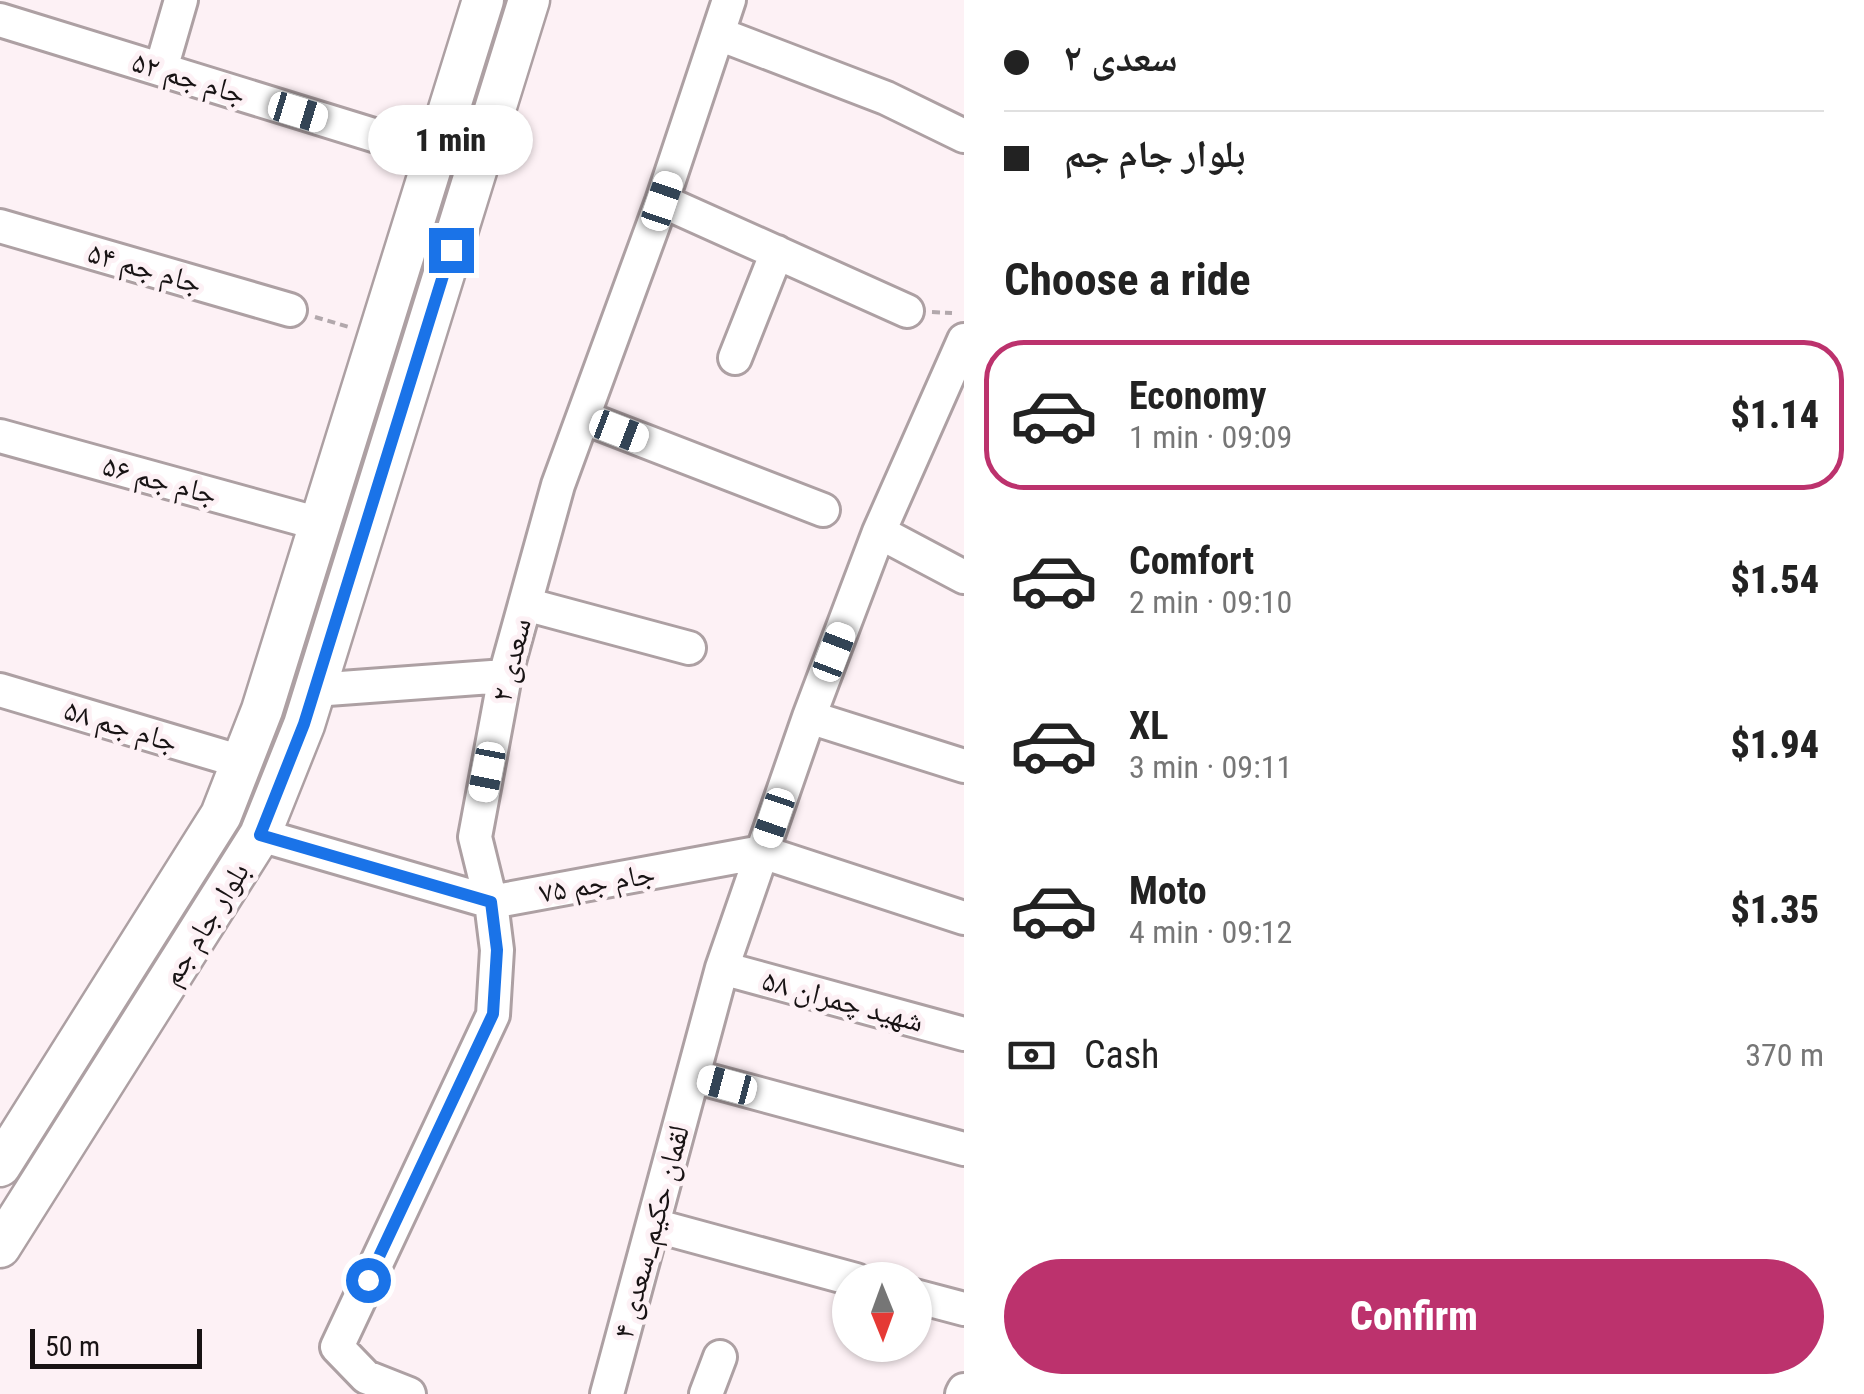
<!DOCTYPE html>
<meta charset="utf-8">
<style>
:root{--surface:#fff;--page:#f2f2f2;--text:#222;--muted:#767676;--line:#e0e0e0;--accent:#bc326d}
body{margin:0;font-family:"Roboto Condensed","Noto Naskh Arabic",sans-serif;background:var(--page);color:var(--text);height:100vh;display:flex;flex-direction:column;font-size:38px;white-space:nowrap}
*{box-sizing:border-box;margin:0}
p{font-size:32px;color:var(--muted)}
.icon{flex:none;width:55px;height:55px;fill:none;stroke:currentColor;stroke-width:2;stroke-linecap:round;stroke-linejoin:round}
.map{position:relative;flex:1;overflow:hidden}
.drawer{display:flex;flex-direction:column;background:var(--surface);width:900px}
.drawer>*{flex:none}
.guide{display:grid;align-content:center;height:220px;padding:0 40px;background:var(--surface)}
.needle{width:65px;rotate:179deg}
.buttons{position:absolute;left:832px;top:1262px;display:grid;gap:20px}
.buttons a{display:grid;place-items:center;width:100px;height:100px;border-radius:50%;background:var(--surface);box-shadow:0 2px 8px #0004;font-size:50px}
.scale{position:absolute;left:30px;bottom:25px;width:172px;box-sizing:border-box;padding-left:10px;border:5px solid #181314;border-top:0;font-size:28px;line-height:35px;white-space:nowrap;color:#181314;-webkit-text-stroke:8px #fdf1f5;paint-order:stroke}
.end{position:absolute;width:45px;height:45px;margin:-22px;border:12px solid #1a73e8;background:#fff;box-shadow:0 0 0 5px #fff}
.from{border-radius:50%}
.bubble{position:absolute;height:70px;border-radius:35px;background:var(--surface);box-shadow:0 2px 8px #0004;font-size:32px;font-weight:800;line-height:70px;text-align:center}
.car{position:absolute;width:30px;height:60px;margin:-30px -15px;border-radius:12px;box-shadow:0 0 8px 2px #0007;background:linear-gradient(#fff 24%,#345 0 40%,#fff 0 76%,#345 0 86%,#fff 0)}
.guide b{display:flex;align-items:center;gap:35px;height:95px;font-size:38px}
.guide b+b{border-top:2px solid var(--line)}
.guide i{width:25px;height:25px;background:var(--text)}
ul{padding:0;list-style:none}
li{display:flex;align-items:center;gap:30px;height:150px;margin:0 20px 15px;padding:0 20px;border:5px solid transparent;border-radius:40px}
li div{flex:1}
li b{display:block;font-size:38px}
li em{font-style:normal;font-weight:800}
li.on{border-color:var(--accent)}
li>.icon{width:90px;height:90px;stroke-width:1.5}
h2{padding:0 40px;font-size:45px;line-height:120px}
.pay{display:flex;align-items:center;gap:25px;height:110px;padding:0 40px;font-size:38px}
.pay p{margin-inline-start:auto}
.cta{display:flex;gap:20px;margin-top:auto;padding:20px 40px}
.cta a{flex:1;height:115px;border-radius:60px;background:var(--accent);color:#fff;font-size:40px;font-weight:800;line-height:115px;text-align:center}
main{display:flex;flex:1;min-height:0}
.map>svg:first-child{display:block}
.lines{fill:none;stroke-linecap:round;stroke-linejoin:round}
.minor-casing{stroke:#ada0a3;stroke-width:38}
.major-casing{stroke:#ada0a3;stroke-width:45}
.path{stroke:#b2a8ac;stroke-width:4;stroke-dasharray:8 5;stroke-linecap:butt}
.minor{stroke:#fff;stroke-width:32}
.major{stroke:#fff;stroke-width:40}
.route{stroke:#1a73e8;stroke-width:12}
.labels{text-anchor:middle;stroke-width:10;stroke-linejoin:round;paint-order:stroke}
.street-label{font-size:30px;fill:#181314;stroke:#fdf1f5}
</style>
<main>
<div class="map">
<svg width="964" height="1394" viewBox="0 0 964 1394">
<rect width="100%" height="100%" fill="#fdf1f5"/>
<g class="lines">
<defs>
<path id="minor" d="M0,20L435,154
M719,34L886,98L964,136
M161,69L181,0
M662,201L907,311
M0,226L290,310
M735,358L777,252
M585,418L823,510
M0,436L320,524
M879,532L964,577
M525,604L689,648
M0,690L242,762
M314,690L505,676
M809,717L964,766
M260,835L491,902L762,852L964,918
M722,968L964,1034
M693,1076L964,1149
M653,1225L856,1280
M915,1296L964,1309
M409,1394L366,1377L337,1347L493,1015L497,950L491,902L475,837L505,676L558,485L662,201L729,0
M607,1394L722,968L809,717L879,532L964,340
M706,1394L720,1357
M962,1394L964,1390"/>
<path id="major" d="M0,1166L221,815L262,710L483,0
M0,1247L260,835L304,725L529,0"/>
</defs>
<use href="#minor" class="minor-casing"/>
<use href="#major" class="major-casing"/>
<path class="path" d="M932,312L952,313
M315,317L349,327"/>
<use href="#minor" class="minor"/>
<use href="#major" class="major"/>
</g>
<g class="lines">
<path class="route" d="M368,1280L493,1014L497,950L491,902L260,835L304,724L451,250"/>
</g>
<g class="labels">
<g class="street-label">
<text transform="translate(189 78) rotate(17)" y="10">جام جم ۵۲</text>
<text transform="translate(145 268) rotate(16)" y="10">جام جم ۵۴</text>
<text transform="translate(160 480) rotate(15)" y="10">جام جم ۵۶</text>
<text transform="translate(511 660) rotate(-76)" y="10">سعدی ۲</text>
<text transform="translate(121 726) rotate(17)" y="10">جام جم ۵۸</text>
<text transform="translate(597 883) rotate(-10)" y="10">جام جم ۷۵</text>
<text transform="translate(205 924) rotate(-58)" y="10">بلوار جام جم</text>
<text transform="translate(843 1001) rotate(15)" y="10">شهید چمران ۵۸</text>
<text transform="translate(651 1232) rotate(-75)" y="10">لقمان حکیم_سعدی ۴</text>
</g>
</g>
</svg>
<div class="buttons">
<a><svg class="needle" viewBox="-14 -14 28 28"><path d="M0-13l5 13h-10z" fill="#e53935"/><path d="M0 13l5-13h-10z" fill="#767676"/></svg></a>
</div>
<div class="scale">50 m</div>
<i class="end from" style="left:368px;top:1280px"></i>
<i class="end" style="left:451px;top:250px"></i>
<div class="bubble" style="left:368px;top:105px;width:165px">1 min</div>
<i class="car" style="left:298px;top:112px;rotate:107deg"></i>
<i class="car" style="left:662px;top:201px;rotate:19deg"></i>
<i class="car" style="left:619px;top:431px;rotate:111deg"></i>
<i class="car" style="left:834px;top:652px;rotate:21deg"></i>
<i class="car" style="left:487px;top:772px;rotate:191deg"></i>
<i class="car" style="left:774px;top:818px;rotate:199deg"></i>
<i class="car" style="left:727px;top:1085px;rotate:285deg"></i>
</div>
<section class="drawer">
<div class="guide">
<b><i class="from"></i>سعدی ۲</b>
<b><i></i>بلوار جام جم</b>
</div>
<h2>Choose a ride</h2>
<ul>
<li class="on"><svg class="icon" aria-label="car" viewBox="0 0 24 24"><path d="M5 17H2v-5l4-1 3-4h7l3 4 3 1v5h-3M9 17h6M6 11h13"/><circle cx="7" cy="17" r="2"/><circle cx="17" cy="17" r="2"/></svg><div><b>Economy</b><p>1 min · 09:09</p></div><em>$1.14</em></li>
<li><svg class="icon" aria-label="car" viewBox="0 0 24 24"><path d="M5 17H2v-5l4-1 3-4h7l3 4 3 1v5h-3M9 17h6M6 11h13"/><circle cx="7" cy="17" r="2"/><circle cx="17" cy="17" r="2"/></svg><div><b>Comfort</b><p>2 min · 09:10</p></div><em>$1.54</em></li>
<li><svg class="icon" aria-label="car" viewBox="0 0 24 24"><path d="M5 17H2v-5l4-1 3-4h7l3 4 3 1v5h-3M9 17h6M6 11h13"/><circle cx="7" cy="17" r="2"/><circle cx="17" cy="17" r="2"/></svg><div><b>XL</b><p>3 min · 09:11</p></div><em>$1.94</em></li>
<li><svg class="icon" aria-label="car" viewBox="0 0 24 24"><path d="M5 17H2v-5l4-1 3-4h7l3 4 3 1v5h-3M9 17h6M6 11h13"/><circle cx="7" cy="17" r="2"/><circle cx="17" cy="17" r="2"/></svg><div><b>Moto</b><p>4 min · 09:12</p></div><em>$1.35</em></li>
</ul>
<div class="pay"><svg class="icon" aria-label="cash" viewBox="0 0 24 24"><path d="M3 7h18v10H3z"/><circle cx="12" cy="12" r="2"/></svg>Cash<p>370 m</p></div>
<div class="cta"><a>Confirm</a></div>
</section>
</main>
